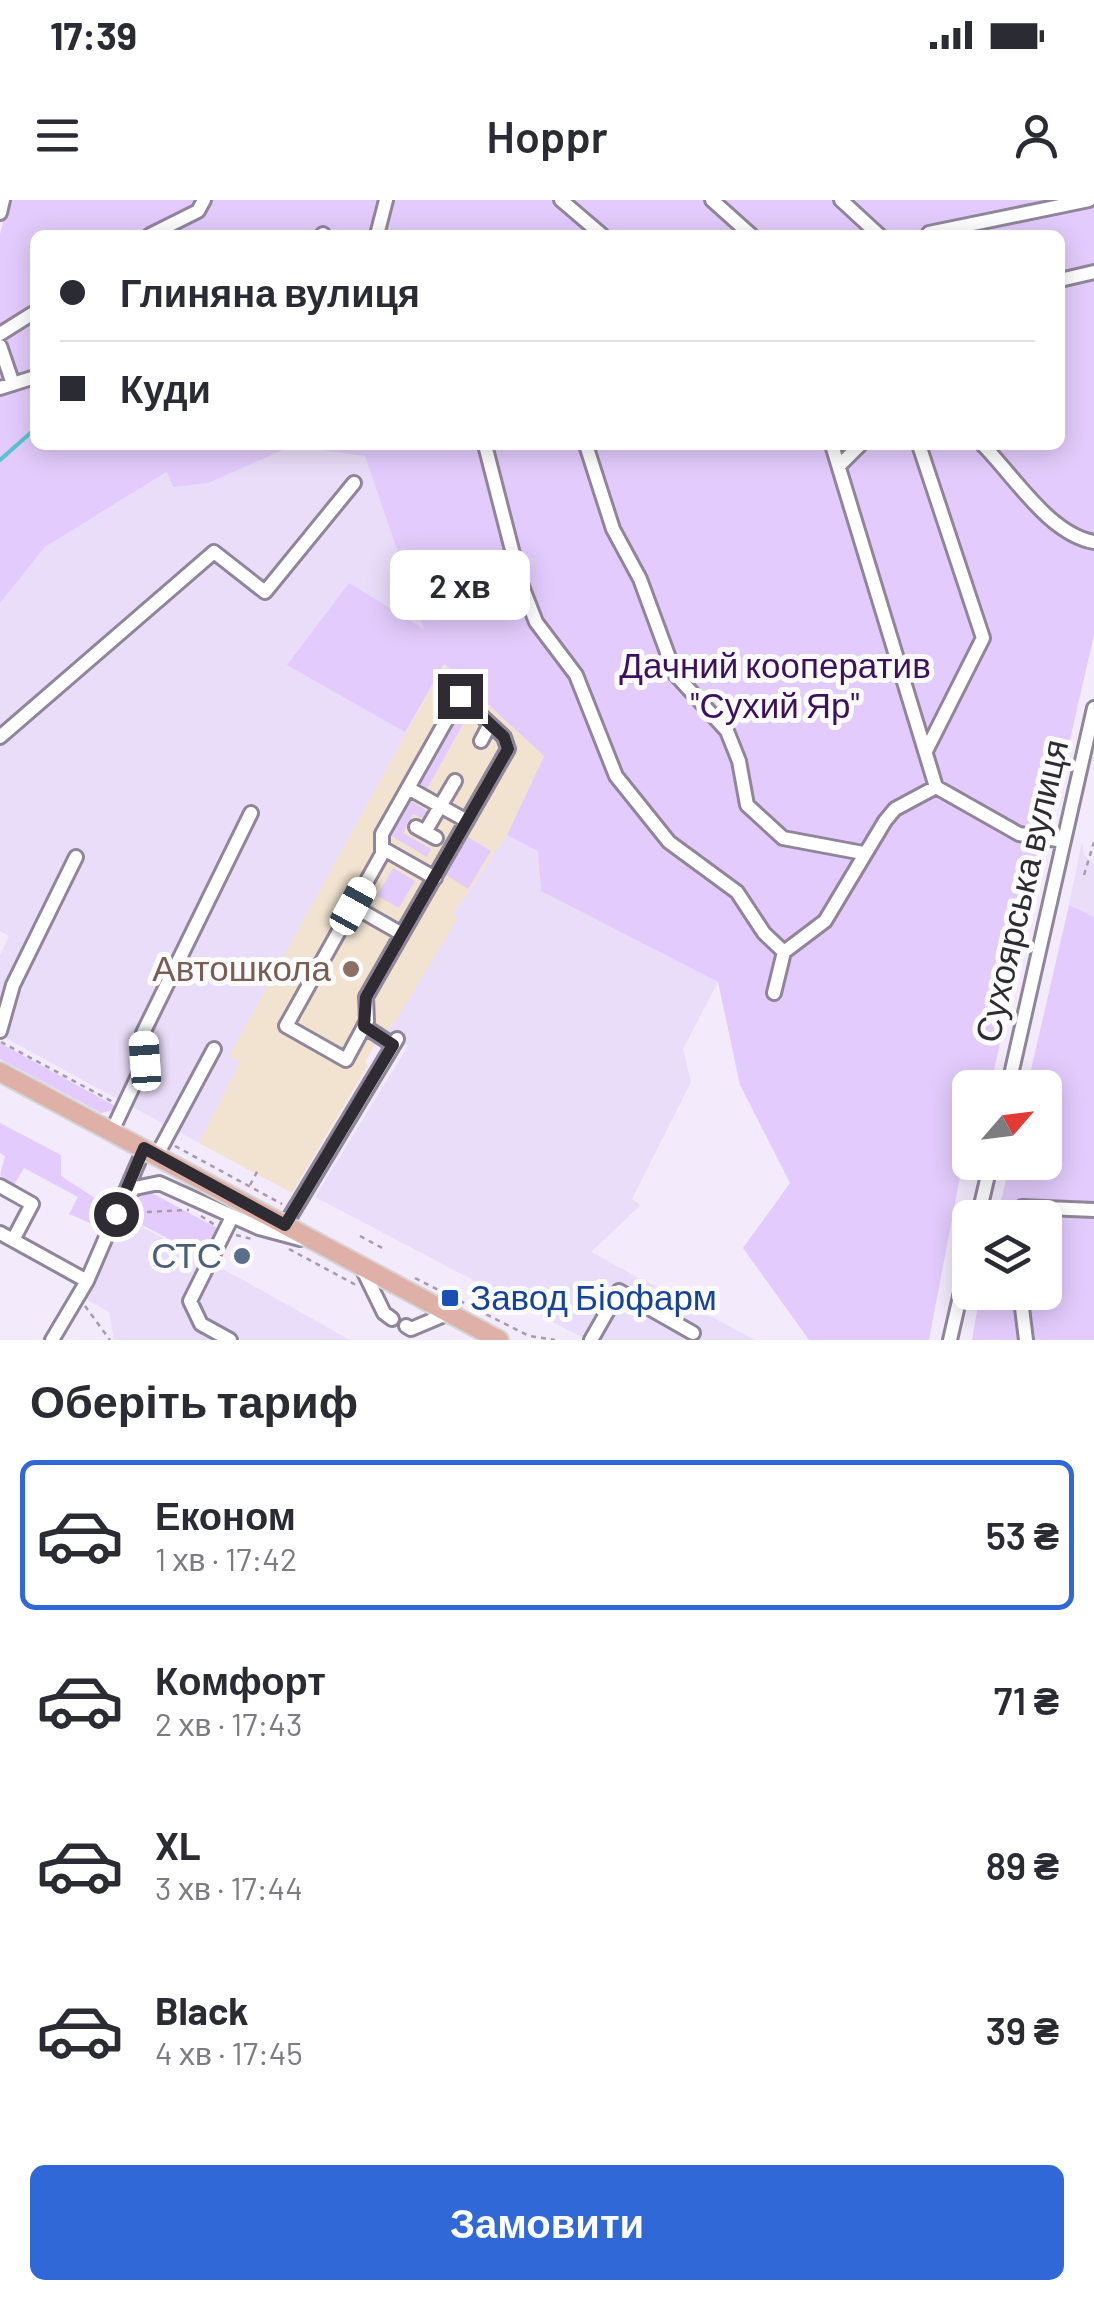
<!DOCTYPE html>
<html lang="uk">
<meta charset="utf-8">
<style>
:root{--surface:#fff;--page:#f2f2f3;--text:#2b2b33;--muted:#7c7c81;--line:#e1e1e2;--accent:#3069d7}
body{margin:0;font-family:Barlow,sans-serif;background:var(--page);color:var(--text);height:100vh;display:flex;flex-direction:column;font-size:38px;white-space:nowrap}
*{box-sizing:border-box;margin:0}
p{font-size:32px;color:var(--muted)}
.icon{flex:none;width:55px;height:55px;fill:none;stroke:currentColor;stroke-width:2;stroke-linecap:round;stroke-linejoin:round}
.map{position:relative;height:1140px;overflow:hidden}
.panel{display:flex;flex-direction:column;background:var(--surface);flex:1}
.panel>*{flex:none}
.banner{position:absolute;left:30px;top:30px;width:1035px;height:220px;border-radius:15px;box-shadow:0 5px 25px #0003;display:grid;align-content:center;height:220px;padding:0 30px;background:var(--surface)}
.needle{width:65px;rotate:62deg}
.fabs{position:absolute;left:952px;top:870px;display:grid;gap:20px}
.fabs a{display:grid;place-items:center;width:110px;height:110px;border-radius:15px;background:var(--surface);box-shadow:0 5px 25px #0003;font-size:50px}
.end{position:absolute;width:45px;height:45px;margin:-22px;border:12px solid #2f2b33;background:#fff;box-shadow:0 0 0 5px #fff}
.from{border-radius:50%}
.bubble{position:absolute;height:70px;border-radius:15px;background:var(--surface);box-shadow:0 5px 25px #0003;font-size:32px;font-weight:600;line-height:70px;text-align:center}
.car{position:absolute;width:30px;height:60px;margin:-30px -15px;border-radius:12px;box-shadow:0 0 8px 2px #0007;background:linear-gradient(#fff 24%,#345 0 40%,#fff 0 76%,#345 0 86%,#fff 0)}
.banner b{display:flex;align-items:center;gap:35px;height:95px;font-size:38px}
.banner b+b{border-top:2px solid var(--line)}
.banner i{width:25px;height:25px;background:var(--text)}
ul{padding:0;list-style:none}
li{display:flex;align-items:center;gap:30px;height:150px;margin:0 20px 15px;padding:0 10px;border:5px solid transparent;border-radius:15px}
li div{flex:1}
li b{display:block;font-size:38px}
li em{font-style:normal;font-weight:600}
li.active{border-color:var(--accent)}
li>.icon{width:90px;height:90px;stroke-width:1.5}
h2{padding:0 30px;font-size:45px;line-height:120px}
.cta{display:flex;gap:20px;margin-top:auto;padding:20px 30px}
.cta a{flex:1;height:115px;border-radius:15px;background:var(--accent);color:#fff;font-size:40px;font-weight:600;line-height:115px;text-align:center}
.status{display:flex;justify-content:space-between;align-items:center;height:70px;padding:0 50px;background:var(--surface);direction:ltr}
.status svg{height:28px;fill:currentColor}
header{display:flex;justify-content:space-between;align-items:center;height:130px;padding:0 30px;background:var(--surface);font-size:45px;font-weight:600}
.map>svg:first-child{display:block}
.built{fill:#eaddf9}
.education{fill:#f1e3d0}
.green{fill:#e3ccfd;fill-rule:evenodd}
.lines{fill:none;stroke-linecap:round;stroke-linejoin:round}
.stream{stroke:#5bc2d1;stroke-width:4}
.minor-casing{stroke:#8f869a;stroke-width:18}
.major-casing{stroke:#d5d5d6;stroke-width:22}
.path{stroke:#a39daa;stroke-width:2.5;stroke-dasharray:5 5;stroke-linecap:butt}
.minor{stroke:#fff;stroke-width:12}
.major{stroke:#dfb0a7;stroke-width:18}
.route{stroke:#2f2b33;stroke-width:12}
.education-dot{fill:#8d6e63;stroke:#fcfcfc;stroke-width:4}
.service-dot{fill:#5c6f8a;stroke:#fcfcfc;stroke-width:4}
.transit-dot{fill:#1a4fb4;stroke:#fcfcfc;stroke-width:4}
.labels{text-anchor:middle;stroke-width:10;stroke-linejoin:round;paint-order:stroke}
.park-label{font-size:35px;fill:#3d115d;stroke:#fcfcfc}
.street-label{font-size:35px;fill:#2f2b33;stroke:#fcfcfc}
.education-label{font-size:35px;fill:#785e54;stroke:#fcfcfc;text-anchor:end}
.service-label{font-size:35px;fill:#4e5e75;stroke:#fcfcfc;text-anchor:end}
.transit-label{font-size:35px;fill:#164399;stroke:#fcfcfc;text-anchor:start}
</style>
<div class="status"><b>17:39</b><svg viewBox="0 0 49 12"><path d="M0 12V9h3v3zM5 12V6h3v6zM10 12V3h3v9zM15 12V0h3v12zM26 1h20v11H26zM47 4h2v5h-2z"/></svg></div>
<header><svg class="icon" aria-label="menu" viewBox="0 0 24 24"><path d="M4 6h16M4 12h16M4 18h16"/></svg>Hoppr<svg class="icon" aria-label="person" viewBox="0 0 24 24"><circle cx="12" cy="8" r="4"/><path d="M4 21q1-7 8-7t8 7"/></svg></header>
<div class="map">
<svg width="1094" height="1140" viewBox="0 0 1094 1140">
<rect width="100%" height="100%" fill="#f3ebfc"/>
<path class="built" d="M292,246L365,255L425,430L444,464L230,855L241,862L199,943L0,835V755L9,736L0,731V403L45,347L168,272L173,287Z
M507,635L538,650L542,691L718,782L683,849L691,882L632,999L641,1005L591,1052L755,1140H587L315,997L408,846L386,832L456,718L452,715Z
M1082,642L1084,655L1094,664V717L1069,705Z
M121,1016L245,1081L350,1140H114L109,1112L84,1098Z"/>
<path class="education" d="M444,464L544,556L507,635L452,715L457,719L396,820L374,846L365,862L368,865L292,993L199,943L240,862L229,856Z"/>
<path class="green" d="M9,0H1094V435L990,887L970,888V957L963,961L929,1140H809L743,1048L790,983L740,885L718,782L541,691L538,651L507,635L544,556L444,464L405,532L287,465L349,383L424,429L365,256L292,246L208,283L173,287L167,272L45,347L0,403V34ZM35,35H1060V245H35Z
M455,519L463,524L427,589L419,584Z
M411,601L429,612L425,620L413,614L403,633L431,649L427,657L391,636Z
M465,635L491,651L468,689L443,673Z
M393,668L415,681L399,708L377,696Z
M1069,705L1094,717V1140H972L980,1093L1045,1092V1018L997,1017L1010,963L1045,962V888L1027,887Z
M0,843L117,907V909L101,913L0,859Z
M0,923L61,955V976L109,1007L107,1014L92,1024L69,1014L78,997L24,968L14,985L0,975L5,956L0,953Z
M152,993L217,1028L220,1033L207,1059L125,1016L136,996Z"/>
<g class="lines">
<path class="stream" d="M384,35L387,19
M0,260L35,229"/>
<defs>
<path id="minor" d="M561,0L602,35
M712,0L751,35
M841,0L879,35
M0,13L3,0
M929,33L1089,0
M150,35L198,11L204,0
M322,35L323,34
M377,35L386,0
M1060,80L1094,72
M0,134L35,112
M0,146L13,184
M0,188L35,177
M485,245L520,381L536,422L576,475L616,576L669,642L737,692L764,733L784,752
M586,245L613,329L640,379L675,474L727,531L739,561L747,605L783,638L863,653
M832,245L936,587
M919,245L983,438L926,551
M983,245C1014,276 1049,334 1094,342
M839,266L860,245
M0,537L214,352L265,392L354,283
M481,541L490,524L504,537L508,549L366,797L367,821L346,860L286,826L382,654V634L460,496L490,524
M408,588L467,621
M416,627L436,638
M425,632L455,581
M382,648L435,678
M353,706L402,734
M774,793L784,752L825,721L885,621L895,609L936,587L1019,634L1064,641
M364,826L393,845
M0,831L13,785L76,657
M1008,888L1094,508
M112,931L145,861L143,833L251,613
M157,955L214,849
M0,986L32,1004L13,1040
M121,1002L135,988L159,983L259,1028L300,1039
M978,1018L991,962
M1022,1018V1007L1094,1010
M285,1025L397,839
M0,1033L87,1081
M362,1068L384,1113L392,1119
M1020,1092L1026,1140
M406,1126L411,1129L449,1113
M52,1140L87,1081L144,949
M230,1140L201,1124L190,1101L232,1017
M591,1140L619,1091L693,1133
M950,1140L970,1053"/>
<path id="major" d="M0,872L499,1140"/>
</defs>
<use href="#minor" class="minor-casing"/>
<use href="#major" class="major-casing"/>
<path class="path" d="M1084,675L1094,642
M1,842L113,902
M175,946L282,1004
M250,985L258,970
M127,1013L189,1010
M201,1016L215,1025
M236,1035L252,1039
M360,1036L384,1049
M289,1049L356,1085
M415,1078L529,1136L555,1140
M85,1106L110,1140"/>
<use href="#minor" class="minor"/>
<use href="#major" class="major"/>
</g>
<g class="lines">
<path class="route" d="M116,1014L144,948L285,1025L393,845L364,826L366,797L508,549L504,537L460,496"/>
</g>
<circle class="education-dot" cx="351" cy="769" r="10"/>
<circle class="service-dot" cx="242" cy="1056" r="10"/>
<rect class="transit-dot" x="440" y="1088" width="20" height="20" rx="5"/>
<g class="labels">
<g class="park-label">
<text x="775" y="478">Дачний кооператив<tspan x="775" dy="40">"Сухий Яр"</tspan></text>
</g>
<g class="street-label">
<text transform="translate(1022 691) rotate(-77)" y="12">Сухоярська вулиця</text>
</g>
<g class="education-label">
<text x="331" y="781">Автошкола</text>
</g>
<g class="service-label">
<text x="222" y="1068">СТС</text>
</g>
<g class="transit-label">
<text x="470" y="1110">Завод Біофарм</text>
</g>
</g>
</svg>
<div class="fabs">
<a><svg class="needle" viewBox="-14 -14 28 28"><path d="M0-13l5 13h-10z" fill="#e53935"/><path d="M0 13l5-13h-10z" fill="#7c7c81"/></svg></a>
<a><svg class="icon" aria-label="layers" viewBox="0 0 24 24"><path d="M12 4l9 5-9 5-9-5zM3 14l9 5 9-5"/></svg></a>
</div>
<i class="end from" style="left:116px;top:1014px"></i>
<i class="end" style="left:460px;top:496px"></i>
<div class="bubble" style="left:390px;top:350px;width:140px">2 хв</div>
<i class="car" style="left:353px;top:706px;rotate:29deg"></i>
<i class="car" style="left:145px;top:861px;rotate:356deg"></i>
<div class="banner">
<b><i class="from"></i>Глиняна вулиця</b>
<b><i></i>Куди</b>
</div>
</div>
<section class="panel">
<h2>Оберіть тариф</h2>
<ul>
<li class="active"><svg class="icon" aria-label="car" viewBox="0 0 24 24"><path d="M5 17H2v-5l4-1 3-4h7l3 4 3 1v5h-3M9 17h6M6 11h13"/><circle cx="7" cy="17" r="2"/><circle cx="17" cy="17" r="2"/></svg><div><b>Економ</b><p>1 хв · 17:42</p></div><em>53 ₴</em></li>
<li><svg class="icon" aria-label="car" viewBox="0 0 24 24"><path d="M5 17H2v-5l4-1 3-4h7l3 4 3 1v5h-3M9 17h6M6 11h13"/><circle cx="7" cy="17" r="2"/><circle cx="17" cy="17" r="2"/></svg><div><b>Комфорт</b><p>2 хв · 17:43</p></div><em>71 ₴</em></li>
<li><svg class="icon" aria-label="car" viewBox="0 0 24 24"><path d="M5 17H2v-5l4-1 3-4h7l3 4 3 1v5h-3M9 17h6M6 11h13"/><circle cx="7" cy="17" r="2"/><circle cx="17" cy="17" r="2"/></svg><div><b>XL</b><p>3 хв · 17:44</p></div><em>89 ₴</em></li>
<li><svg class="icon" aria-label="car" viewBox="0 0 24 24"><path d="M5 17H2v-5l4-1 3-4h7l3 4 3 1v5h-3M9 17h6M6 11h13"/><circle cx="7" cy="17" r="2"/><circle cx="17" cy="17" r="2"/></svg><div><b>Black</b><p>4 хв · 17:45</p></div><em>39 ₴</em></li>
</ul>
<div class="cta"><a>Замовити</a></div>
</section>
